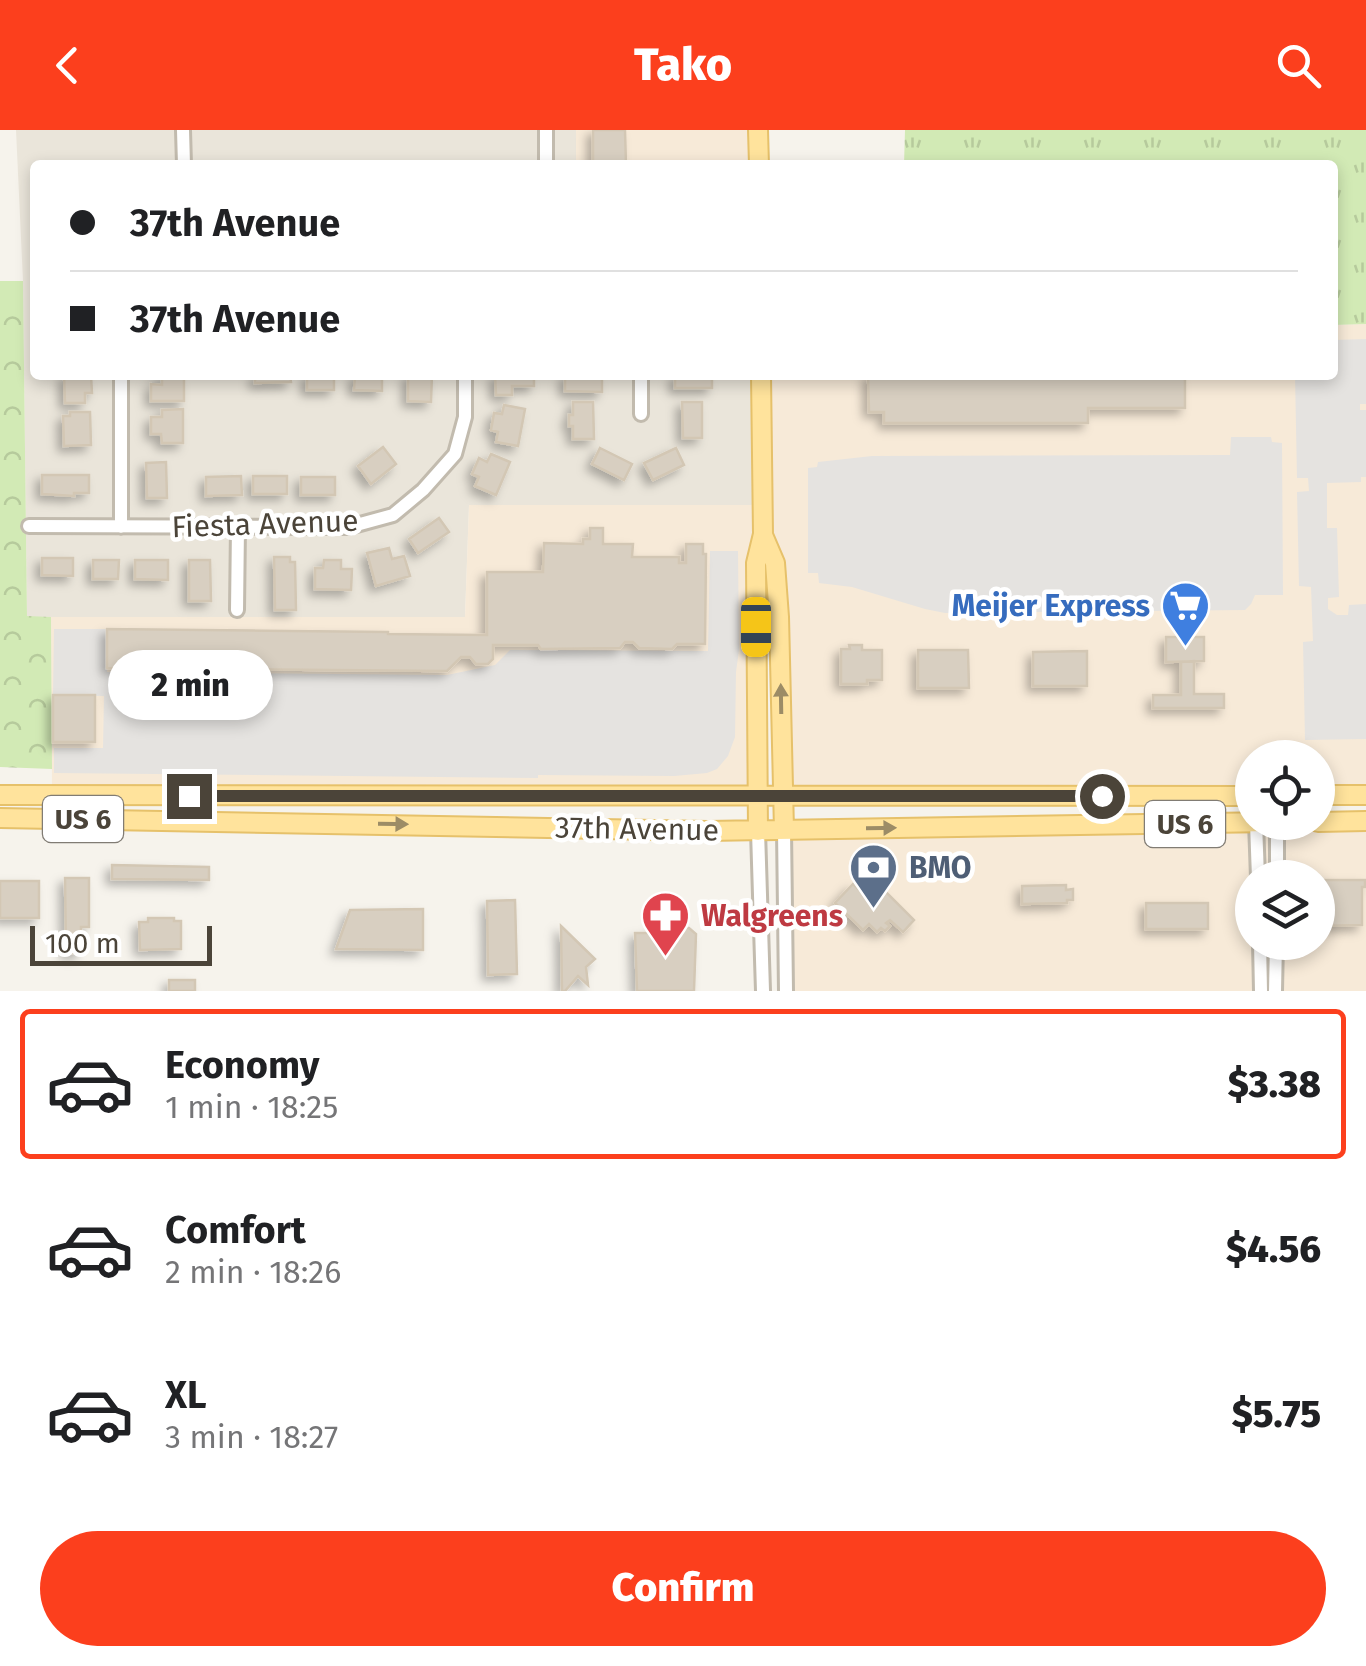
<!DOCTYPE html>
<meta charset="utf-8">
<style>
:root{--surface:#fff;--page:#f6f6f6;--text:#202124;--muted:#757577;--line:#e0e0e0;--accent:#fc3f1d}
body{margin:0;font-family:"Fira Sans",sans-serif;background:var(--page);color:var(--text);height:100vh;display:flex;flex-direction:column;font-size:38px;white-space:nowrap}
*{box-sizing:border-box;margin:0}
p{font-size:32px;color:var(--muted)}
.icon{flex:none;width:55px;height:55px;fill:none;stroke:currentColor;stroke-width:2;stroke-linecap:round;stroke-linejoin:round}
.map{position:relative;height:861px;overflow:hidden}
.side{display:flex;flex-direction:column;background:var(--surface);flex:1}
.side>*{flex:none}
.guide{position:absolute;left:30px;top:30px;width:1308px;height:220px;border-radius:10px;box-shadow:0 5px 15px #0003;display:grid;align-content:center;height:220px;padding:0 40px;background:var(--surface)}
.tools{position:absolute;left:1235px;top:610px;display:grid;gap:20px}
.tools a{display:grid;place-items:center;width:100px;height:100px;border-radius:50%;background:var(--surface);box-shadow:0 5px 15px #0003;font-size:50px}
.scale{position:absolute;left:30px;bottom:25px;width:182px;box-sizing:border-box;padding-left:10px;border:5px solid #4b4439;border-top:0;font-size:28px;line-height:35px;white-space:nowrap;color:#4b4439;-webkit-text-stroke:8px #fff;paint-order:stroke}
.end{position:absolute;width:45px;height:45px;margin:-22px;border:12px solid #4b4439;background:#fff;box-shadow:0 0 0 5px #fff}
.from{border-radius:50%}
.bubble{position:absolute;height:70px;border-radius:35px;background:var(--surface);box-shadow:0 5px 15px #0003;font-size:32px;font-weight:800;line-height:70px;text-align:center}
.car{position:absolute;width:30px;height:60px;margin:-30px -15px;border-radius:12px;box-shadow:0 0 8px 2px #0007;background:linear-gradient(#f5c518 24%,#345 0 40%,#f5c518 0 76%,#345 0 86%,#f5c518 0)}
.guide b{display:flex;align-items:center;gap:35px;height:95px;font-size:38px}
.guide b+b{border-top:2px solid var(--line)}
.guide i{width:25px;height:25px;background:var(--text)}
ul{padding:18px 0 0;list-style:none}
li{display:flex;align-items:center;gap:30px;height:150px;margin:0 20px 15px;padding:0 20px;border:5px solid transparent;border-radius:10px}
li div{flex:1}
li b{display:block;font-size:38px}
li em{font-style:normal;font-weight:800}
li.on{border-color:var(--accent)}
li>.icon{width:90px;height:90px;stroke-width:1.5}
.cta{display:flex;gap:20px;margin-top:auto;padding:20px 40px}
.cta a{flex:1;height:115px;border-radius:60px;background:var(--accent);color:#fff;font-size:40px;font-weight:800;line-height:115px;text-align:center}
header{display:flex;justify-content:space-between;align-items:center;height:130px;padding:0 40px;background:var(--accent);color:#fff;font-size:45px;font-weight:800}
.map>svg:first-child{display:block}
.residential{fill:#eae5da}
.commercial{fill:#f7ead8;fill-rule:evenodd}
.grass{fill:url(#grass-tufts)}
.forest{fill:url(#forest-crowns)}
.parking{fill:#e5e3e0}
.building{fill:#d8cfc1;stroke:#d3c7b4;stroke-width:2.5;filter:url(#shadow)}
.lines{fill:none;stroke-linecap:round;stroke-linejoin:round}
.minor-casing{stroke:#c2bbae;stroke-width:18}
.major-casing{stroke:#e6c16a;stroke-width:22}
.minor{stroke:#fff;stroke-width:12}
.major{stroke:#ffe39c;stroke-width:18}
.oneway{fill:#9c8c66}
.route{stroke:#4b4439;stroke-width:12}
.labels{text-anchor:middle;stroke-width:9;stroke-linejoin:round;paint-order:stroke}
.shield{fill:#fff;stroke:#817c74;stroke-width:2.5}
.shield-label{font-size:28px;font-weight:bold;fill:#4b4439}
.street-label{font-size:30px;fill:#4b4439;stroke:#fff}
.shop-label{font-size:30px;font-weight:bold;fill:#366cbe;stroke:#fff;text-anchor:end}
.service-label{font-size:30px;font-weight:bold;fill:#4e5e75;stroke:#fff;text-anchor:start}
.health-label{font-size:30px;font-weight:bold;fill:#be3a42;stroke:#fff;text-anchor:start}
</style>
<header><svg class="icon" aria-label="back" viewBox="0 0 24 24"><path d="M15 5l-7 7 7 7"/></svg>Tako<svg class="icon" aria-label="search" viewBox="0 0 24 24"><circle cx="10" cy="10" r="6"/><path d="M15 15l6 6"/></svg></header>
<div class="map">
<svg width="1366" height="861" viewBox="0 0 1366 861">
<defs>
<pattern id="grass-tufts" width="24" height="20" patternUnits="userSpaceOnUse" patternTransform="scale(2.5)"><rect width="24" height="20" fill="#d2eab5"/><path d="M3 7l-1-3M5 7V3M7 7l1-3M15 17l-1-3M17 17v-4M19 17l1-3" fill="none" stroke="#b6ca9c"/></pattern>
<pattern id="forest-crowns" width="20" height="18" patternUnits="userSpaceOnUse" patternTransform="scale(2.5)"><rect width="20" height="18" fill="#d2eab5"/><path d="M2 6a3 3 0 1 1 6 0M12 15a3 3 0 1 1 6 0" fill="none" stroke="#b6ca9c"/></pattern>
<filter id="shadow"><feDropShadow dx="-5.5" dy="5.5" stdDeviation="5" flood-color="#0004"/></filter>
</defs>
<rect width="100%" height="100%" fill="#f6f3ec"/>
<path class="residential" d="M16,0H576V35H35V245H758V375L469,376L465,487H27L23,151Z"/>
<path class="commercial" d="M576,0H756V35H576Z
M1366,194V659H1318V628H1252V659L788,660L770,404L767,245H1332L1333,195Z
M469,375H758L753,662L52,661L51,487H465Z
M1366,696V861H792L790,705ZM1252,748H1318V812H1252Z"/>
<path class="grass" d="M905,0H1366V194L1333,195L1332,35H904Z"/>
<path class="forest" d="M0,151H23L27,486L51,487L52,639L0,637Z"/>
<path class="parking" d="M1366,209V274H1360V280H1366V347H1361V352L1327,353V398H1337L1339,467L1328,468V479L1337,485H1348L1349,475L1366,474V609L1305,610L1303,512L1313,511L1311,457L1299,456L1297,362L1309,361L1308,348H1297L1295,245H1332L1333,210Z
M1231,307H1271L1272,312L1282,313L1283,465H1255L1251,474L1245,480L945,483L925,479L852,457L819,453L818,443H808V338L817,337L818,332L872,326L1230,325Z
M710,421H738L739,520L736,542L735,607L728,626L717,639L707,643L674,646L538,645V648L54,643V618H103L104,566L53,565L54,499H107V542L447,545L495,535L510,520L708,521Z"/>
<path class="building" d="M593,0H625L626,35H593Z
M64,245L91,246L92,263H85V273H65Z
M151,245H184V271H151V254L162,255V245Z
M255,245H290L291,252L255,253Z
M307,245H334V260H307Z
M355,245H382V261L354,260Z
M408,245H432L431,272L408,271Z
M495,245H534V256H512V265H496Z
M565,245H602V262L565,261Z
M675,245H712V258H675Z
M868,245H1185V278H1088V293H884V282H869Z
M573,272H593L594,309H573V296H569V285H573Z
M682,272H702V308H683Z
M504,275L525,279L518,316L496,312L498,302L491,300L494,283L502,284Z
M183,279V313H162L161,304H151V287H162V280Z
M70,282H90L91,315L64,316L63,286H70Z
M383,317L396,334L371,354L358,336Z
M600,318L632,334L624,350L592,334Z
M676,318L684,335L653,350L644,333Z
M491,324L510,332L496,365L475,356L479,347L472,344L479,328L487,332Z
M166,332L167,368H147L146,333Z
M42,345H89V363H74V366L42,364Z
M241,346L242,365L206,366V347Z
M253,346H287V364H253Z
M301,347H335V365H301Z
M439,388L449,402L418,423L409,409Z
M590,398H603V414H633L632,427H679V433H686V414H703V424H706L705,514H677L672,519L639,518L633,512H625L620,518L541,519L538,515H493V529L488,534H476L470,527H461L447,541L107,538V499L388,502V504L487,505V442H543L544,413L583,414V409H590Z
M389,418L392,429L404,426L410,446L376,456L367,423Z
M274,427H290V432H295L296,480H275Z
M42,428H73V446L42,445Z
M93,430H119L118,449H93Z
M135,430H168V450L135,449Z
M189,430H210L211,471H189Z
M324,430H341V439H352L351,460L315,459V438H323Z
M1166,507H1204V531L1166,532Z
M849,515H862V520H882V550H867V554H841V519H850Z
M918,520H968L969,558H918Z
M1087,521V556H1033V522Z
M1194,531V564H1224V578H1153V565H1181V532Z
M53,565H95V612H53Z
M112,735L209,737V750L112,749Z
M65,748H89V797H81V823H66Z
M1318,750H1365V757H1362V795L1318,796Z
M0,751H39V788H0Z
M853,754L872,772L884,760L914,790L903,802L890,790L886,793L890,796L885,801L881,798L877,802L869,794L863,800L835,773Z
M1066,755V760L1073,759V770H1067V773L1022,774V756Z
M515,770L517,844L488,845L487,771Z
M1146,773H1208V799H1146Z
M423,779V820L336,819L350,780Z
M148,788H174V791H181V819L140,820L139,792H148Z
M561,796L595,829L586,837L588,855L578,846L565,861H562Z
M683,798H689L696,804L694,861H637L635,803H648V801L683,800Z
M169,850H195V861H169Z"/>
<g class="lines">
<defs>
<path id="minor" d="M183,0L184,35
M546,0V35
M641,245V284
M29,396L349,397L393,385L423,360L455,324L465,287V245
M121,397V245
M237,480L238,397
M1256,692L1258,748
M784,700L786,861
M758,701L763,861
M1277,748V692
M1260,812L1261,861
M1275,861L1276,812"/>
<path id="major" d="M758,0L759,35
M763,405L775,433L779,487L784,700
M0,665L1252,666
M1318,665H1366
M0,688L708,701L1274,692
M1318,692L1366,691
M758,701L756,433L763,404L761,245"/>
</defs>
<use href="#minor" class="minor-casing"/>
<use href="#major" class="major-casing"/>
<use href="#minor" class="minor"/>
<use href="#major" class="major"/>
</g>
<defs><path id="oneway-solid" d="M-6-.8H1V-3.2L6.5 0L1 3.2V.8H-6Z" transform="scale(2.5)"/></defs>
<g class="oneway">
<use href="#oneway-solid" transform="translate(781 569) rotate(-91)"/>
<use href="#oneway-solid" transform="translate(393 694) rotate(1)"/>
<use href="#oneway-solid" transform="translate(881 698) rotate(-1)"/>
</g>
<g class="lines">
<path class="route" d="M189,666H1102"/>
</g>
<defs>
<symbol id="supermarket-pin" viewBox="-11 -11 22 30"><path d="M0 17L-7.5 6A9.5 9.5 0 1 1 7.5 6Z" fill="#3f7fe0" stroke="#fff"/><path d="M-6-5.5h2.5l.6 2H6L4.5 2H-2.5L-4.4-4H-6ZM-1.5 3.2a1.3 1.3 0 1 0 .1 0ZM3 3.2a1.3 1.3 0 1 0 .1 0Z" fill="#fff"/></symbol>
<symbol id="bank-pin" viewBox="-11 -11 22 30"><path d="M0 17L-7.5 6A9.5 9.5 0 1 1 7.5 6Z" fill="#5c6f8a" stroke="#fff"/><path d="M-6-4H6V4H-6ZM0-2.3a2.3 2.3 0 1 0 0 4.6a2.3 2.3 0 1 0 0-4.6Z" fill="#fff"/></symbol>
<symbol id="pharmacy-pin" viewBox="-11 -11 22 30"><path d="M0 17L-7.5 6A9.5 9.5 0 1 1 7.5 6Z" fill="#e0444e" stroke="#fff"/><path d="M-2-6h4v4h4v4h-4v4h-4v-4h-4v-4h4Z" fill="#fff"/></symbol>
</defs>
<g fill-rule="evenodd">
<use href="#supermarket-pin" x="1158" y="448" width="55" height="75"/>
<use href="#bank-pin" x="846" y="710" width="55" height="75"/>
<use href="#pharmacy-pin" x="638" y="758" width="55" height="75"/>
</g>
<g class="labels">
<g class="shield">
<rect x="43" y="666" width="80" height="46" rx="8"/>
<rect x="1145" y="671" width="80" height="46" rx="8"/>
</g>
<g class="shield-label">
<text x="83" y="699">US 6</text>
<text x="1185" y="704">US 6</text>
</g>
<g class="street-label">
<text transform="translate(265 394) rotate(-2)" y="10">Fiesta Avenue</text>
<text transform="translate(637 699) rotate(1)" y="10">37th Avenue</text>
</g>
<g class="shop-label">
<text x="1150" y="486">Meijer Express</text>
</g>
<g class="service-label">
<text x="909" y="748">BMO</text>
</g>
<g class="health-label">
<text x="701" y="796">Walgreens</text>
</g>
</g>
</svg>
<div class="tools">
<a><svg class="icon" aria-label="locate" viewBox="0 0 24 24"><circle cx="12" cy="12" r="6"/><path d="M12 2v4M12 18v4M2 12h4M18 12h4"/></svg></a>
<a><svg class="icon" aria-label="layers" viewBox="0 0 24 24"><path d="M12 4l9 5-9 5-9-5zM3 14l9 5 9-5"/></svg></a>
</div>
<div class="scale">100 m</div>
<i class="end from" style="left:1102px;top:666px"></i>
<i class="end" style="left:189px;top:666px"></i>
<div class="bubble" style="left:108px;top:520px;width:165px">2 min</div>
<i class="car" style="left:756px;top:497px;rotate:180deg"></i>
<div class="guide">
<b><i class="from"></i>37th Avenue</b>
<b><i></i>37th Avenue</b>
</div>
</div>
<section class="side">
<ul>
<li class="on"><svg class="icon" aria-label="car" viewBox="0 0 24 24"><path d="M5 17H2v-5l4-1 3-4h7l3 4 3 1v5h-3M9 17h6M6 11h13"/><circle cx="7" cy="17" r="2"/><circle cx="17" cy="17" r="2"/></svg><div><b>Economy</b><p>1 min · 18:25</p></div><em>$3.38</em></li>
<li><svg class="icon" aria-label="car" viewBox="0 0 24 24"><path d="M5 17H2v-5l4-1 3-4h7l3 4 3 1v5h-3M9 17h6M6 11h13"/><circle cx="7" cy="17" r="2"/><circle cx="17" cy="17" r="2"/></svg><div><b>Comfort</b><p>2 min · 18:26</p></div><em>$4.56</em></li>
<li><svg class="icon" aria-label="car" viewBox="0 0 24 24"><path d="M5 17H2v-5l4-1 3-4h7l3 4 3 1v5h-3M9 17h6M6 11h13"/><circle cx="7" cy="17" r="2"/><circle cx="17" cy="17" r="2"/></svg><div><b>XL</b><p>3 min · 18:27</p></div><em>$5.75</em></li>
</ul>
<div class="cta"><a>Confirm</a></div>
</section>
